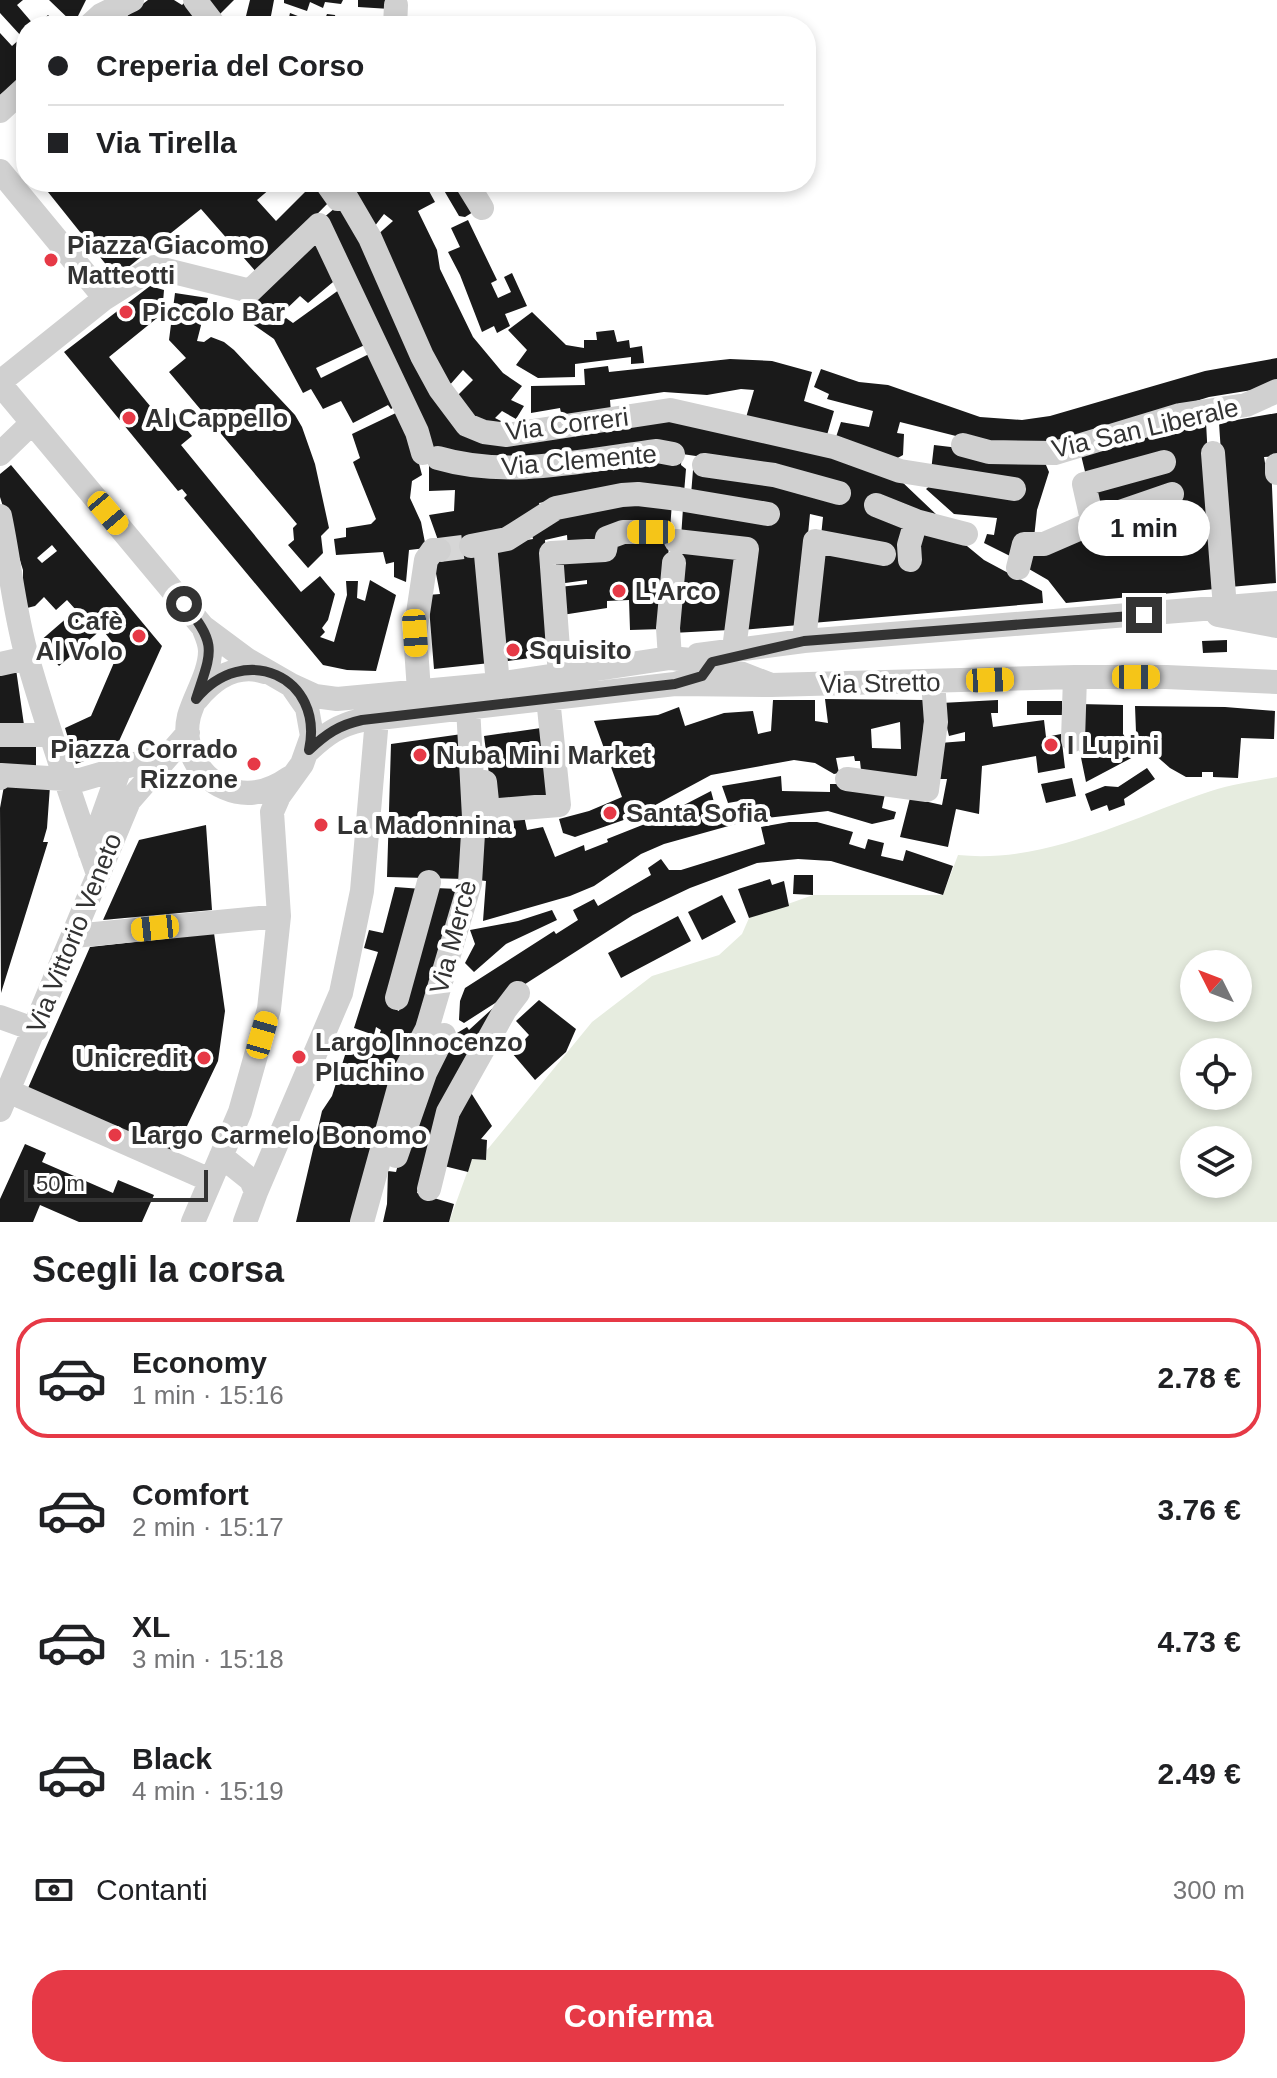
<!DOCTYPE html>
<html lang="it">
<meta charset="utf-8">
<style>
:root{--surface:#fff;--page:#f6f6f6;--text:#202124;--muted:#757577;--line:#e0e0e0;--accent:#e63946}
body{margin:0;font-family:Arial,sans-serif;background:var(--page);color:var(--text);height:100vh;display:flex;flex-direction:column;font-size:30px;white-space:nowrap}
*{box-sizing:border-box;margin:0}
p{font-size:26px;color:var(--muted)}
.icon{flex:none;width:44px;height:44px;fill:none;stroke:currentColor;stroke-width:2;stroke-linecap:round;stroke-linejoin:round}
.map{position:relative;height:1222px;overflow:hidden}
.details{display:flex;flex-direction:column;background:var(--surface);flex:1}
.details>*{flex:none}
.banner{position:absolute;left:16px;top:16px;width:800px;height:176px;border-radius:32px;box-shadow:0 4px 12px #0003;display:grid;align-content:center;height:176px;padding:0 32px;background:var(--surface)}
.needle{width:52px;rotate:312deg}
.buttons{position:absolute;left:1180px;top:950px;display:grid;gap:16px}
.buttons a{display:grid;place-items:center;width:72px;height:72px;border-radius:50%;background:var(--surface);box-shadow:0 4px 12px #0003;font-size:40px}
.scale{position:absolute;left:24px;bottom:20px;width:184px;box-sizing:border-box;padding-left:8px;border:4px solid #333;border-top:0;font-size:22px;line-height:28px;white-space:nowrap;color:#333;-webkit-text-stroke:6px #fff;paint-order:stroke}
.end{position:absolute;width:36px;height:36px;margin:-18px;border:10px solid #333;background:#fff;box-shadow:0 0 0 4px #fff}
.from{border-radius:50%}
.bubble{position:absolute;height:56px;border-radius:28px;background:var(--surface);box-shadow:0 4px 12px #0003;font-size:26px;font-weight:600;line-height:56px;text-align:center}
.car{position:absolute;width:24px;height:48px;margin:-24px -12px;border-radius:10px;box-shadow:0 0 6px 2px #0007;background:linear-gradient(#f5c518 24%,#345 0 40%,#f5c518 0 76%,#345 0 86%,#f5c518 0)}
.banner b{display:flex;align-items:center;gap:28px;height:76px;font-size:30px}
.banner b+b{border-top:2px solid var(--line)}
.banner i{width:20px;height:20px;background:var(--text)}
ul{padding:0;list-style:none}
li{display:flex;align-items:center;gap:24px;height:120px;margin:0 16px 12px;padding:0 16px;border:4px solid transparent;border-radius:32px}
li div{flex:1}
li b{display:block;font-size:30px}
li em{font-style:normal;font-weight:600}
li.active{border-color:var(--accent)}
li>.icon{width:72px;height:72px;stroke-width:1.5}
h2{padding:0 32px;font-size:36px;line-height:96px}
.pay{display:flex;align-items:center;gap:20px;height:88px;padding:0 32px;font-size:30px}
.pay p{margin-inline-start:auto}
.action{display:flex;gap:16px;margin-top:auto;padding:16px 32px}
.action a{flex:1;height:92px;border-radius:32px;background:var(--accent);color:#fff;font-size:32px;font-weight:600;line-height:92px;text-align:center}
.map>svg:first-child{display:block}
.green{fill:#e6ecdf;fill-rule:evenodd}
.building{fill:#1a1a1a;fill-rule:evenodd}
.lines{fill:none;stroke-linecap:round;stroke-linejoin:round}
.minor-tunnel{stroke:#d6d6d6;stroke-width:24;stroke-dasharray:24 12;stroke-linecap:butt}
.minor{stroke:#d0d0d0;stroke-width:24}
.route{stroke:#333;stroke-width:10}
.poi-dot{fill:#e63946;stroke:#fff;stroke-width:3}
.labels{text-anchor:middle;stroke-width:8;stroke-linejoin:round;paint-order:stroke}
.poi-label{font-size:26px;font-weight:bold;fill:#333;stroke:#fff;text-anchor:start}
.street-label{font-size:26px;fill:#333;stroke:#fff}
</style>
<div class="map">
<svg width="1277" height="1222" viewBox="0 0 1277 1222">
<rect width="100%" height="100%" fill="#fff"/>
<path class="green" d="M1277,777V1222H449L472,1159L486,1160L487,1150L592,1022L652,976L719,955L742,934L749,918L813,895H943L958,855C1046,864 1130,818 1211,791C1232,784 1255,781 1277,777ZM1194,964H1238V1008H1194ZM1194,1052H1238V1096H1194ZM1194,1140H1238V1184H1194Z"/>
<path class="building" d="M0,0H23L17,5L35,26L48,15L59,26H26V73L0,95V33L12,46L22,37L0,13Z
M49,0H86L74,24Z
M148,0H174L182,5L187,0L208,26H114Z
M203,0H234L217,17Z
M250,0H274L270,21L246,16Z
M284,0H343L341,4L325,2L323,8L310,2L307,11L284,3Z
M358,0H390V9L358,7Z
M290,13L316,23L315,26H287Z
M327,14L335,15L337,26H322Z
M40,182H278L257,200L276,221L305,192L296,182H318L331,200L258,274L201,209L116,277Z
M357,182H424L435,202L418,211L437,250L440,269L473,337L503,373L522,386L511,400L524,406L516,419L502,411L495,418L507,424L470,419L454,399L473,380L463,370L448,387L375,237L393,221L384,214L371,231L347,191Z
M439,182H462L478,209L465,217L459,216Z
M342,202L462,431L672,416L807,448L899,479L940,518L919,527L956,537L984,560L1042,591L1043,603L812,623L823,517L810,514L799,625L742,630L753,544L681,538L683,508L691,495L693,470L761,479L731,461L682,454L681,465L686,469L684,493L632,486L539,503L542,512L479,553L490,663L434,669L428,595L440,594L433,558L439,543L429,515L454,511L455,490L429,491V462L509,463L436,452L431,444L322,219Z
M468,220L497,280L491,283L498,298L511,292L504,277L512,273L527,306L505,314L510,326L497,333L494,326L482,332L460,275L448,252L460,247L451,228Z
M317,238L339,277L308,303L300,296L277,318L281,322L286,318L293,323L343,287L369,343L316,368L321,378L371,353L398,405L391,409L388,405L353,423L341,401L323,409L311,389L303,393L274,339L241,316Z
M150,286L164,290L162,314L109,357L161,419L171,410L192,436L181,445L301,592L320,576L335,594L328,620L322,628L325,632L320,637L334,642L347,595L346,581H358L357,598L365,601L370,580L396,595L376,671L347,670L323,665L184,498L187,495L182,489L178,491L64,352Z
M175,293L208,298L197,341L204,342L211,337L224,342L234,350L295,415L302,427L315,464L329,528L321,536L323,553L308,568L288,545L294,540L293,528L297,524L169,372L186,358L169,340Z
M532,312L566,345L584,348V340H597L596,332L614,330L617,342L629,340L630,348L642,346L644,363L631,364V357L575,364V377L538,378L516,365L527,350L508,330Z
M1277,358V386L1209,397L1057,444H988L900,422L897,433L904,434L903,455L894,460L836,437L841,422L869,427L873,411L827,399L829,394L814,387L821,369L859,382L888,385L980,417L1022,420L1050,416L1205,371Z
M730,359L772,361L812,372L804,401L834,411L827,435L745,421L754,390L741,389L707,395L664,392L610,400L611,413L562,418L560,408L531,413V386L585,385L584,369L608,366L609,372Z
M400,411L412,437L422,475L412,481L410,498L421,522L426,548L409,550L406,582L394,577V562L386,564L383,552L336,555L334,539L346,537V528L371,524L376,519L353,462L360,458L352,434Z
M1277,413V456L1264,457L1265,463H1271L1276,583L1230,587L1219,423Z
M1206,422L1215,589L1066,603L1048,580L1022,565L1028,547L1096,517L1081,455L1170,429Z
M934,445L1043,458L1049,472L1037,510L1034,538L1016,559L984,543L987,534L994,535L997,518L954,514L926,489L933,483L931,471Z
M11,465L162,646L115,750L76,764L65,728L91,716L119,651L102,629L59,666L39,642L76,610L67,600L56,610L44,597L35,606L27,608L23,591V570L0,497V474ZM52,545L57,551L42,563L37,558Z
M672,502L663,629L630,630L629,600L607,601V608L562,615L559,587L587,584V580L558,584L555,556L600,547L568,550L567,535L545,540L553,655L501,662L491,546L533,539L530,526L604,505Z
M679,548L740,554L729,630L672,633Z
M1227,640V652L1203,653L1202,641Z
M16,669L24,725L0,729V671Z
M825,699L925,700L921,780L861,770L860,761H855L854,756L836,758L839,773L834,774L815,763L794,760L711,775L635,816L575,837L563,833L559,819L589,811L622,797L594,721L658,715L679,707L685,726L724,713L753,711L758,734L771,731L773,700H815V721L828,723ZM900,722L901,749L872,748L871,729Z
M998,700V713H991L993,727L1044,720L1046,737L1061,734L1065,768L1038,773L1036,756L982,766L979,814L956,809L948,847L900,837L910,798L942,805L947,779H937L940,743L965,741V732L949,736L941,703Z
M1027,701H1062V715H1027Z
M1079,704L1123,705V734L1137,755L1086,782L1078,743Z
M1135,706L1225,707L1275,711L1274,739L1241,738L1238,778L1213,777V772H1202V777H1186L1170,768L1146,747L1136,732Z
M541,728L552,798L493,805L484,736Z
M462,734L465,879L387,877L391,744Z
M0,743L36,744V766L0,765Z
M1147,768L1155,779L1124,799L1125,805L1109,811L1107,805L1091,811L1085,794L1105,786L1118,787Z
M781,776L782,791L830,792V784H843L885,794L882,808L896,812L894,819L872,824L828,811L750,820L664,844L641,854L594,886L570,896L483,921L486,881L478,880L482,817L524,816L527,830L543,827L555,857L584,845L585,851L608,842L607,839L655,820L711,791L718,817L747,809L745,800L728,803L722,786Z
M1072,778L1076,796L1046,803L1041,784Z
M4,786H50L47,828L43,842H48L1,993L0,808Z
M789,822H817L853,832L849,844L865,849L868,839L884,843L881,856L903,861L906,850L953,866L943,895L831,861L798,859L757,863L690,888L633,915L464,1023L459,1020L460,1001L465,988L554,931L556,934L578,920L573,910L594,899L598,906L651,875L648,868L661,859L669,870H681L765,844L761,827Z
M206,825L212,910L103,920L139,840Z
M794,875H813V895L793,894Z
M770,879L772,885L784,881L789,906L749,918L738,889Z
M395,887L422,889L401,972L388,1006L399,1011L435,888L458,889L424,1006L351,1222H296L322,1111L332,1096L352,1033L377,1041L381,1030L376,1027L374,1035L354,1028L378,952L364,948L369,930L383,933Z
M722,895L736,922L702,940L688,912Z
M552,910L557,920L506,944L474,972L465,963L475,944L470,930L518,921Z
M678,916L691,941L621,978L608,953Z
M214,933L225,1011L218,1061L167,1168L21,1104L90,947Z
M539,1000L576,1029L566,1052L535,1080L512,1053L529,1035L516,1021Z
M493,1008L425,1164L417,1193L454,1204L449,1222H383L387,1204L388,1171L396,1172L405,1138L442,1054L457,1033L467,1027L469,1030Z
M468,1088L492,1126L481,1139L487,1140L486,1160L472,1159L468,1172L444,1166L442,1146Z
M25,1144L46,1153L42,1162L113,1193L118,1180L154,1195L142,1222H79L40,1205L33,1222H0V1199Z"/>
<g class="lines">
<path class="minor-tunnel" d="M439,550L471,546"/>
<path class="minor" d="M195,0L215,26
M89,26L101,15L132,0
M395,26L396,5
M0,111L26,87
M0,171L105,298L0,382
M326,182L338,199L346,197L370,238L422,356L440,389L467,425L484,432L507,435L670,410L834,447L900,471L1014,489
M466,182L482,208
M105,298L154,267L250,291L319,225L417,432L423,453
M0,384L203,627L246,659L291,685L315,696L337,699L498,684L670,658L712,662L771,685
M963,445L989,452L1055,453L1180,415L1246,405L1277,391
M1213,453L1225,608
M0,454L32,423
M438,458C509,479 585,460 657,451L673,454
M704,465L774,475L839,493
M1277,465V473
M876,505L916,521L966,534
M0,516C10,563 14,613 28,660C49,732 73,803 98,874
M1093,524L1084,484L1164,462
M676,541L747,549L734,649
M485,544L498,684
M471,546L507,539L556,508L622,495L638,494L679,499L768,514
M910,560L909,545L916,521
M1018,568L1024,544H1044L1111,515L1172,494
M1218,615L1277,626
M203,627C206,635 210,642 210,651C210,673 195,695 189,716C182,745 197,776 225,788C248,798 269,792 289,778
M804,641L815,541L884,554
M698,655L804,641L1277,603
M670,658L668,628L674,563
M0,664L27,658
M560,676L551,553L605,550L607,538L623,532H651
M675,684L771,685L1075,677H1166L1277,682
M419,691L415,633L426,560L433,550H439
M197,699C214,678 237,663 265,672
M0,735H49
M1073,740L1075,677
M309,750C326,734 339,725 362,720L675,684L688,680
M0,778L1,775L80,780L166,755
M847,779L927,790L936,722L933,682
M485,782L488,811L559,805L548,698
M90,852L120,768
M74,936L279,916
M397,998L429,882
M0,1017L36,1030
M8,1091L210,1180
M0,1110L129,801L188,733
M221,1156L251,1180L256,1192L245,1222
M396,1156L425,1073L444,1035
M429,1189L448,1112L505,1010L518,993
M256,1192L341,993L362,891L377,719
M193,1222L240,1112L269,1009L279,916L272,812L279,796L302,764L312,736L307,708L291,685
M362,1222L402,1077L427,1029L470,883L474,817L468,707"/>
</g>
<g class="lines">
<path class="route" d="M184,604C219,645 211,652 196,699C243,641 325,676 309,750C326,734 339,725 362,720L675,684L702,676L712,662L804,641L1144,615"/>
</g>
<g class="poi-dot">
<circle cx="51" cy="260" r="8"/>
<circle cx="126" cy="312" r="8"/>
<circle cx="129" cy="418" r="8"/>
<circle cx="619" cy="591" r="8"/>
<circle cx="139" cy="636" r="8"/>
<circle cx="513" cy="650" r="8"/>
<circle cx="1051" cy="745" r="8"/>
<circle cx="420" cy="755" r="8"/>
<circle cx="254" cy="764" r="8"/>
<circle cx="610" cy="813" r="8"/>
<circle cx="321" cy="825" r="8"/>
<circle cx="299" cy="1057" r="8"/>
<circle cx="204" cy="1058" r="8"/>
<circle cx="115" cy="1135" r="8"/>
</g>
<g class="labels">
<g class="poi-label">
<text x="67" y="254">Piazza Giacomo<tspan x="67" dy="30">Matteotti</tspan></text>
<text x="142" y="321">Piccolo Bar</text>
<text x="145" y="427">Al Cappello</text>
<text x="635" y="600">L'Arco</text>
<text x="123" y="630" text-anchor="end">Cafè<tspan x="123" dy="30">Al Volo</tspan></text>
<text x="529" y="659">Squisito</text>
<text x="1067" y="754">I Lupini</text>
<text x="238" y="758" text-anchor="end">Piazza Corrado<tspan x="238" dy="30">Rizzone</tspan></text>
<text x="436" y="764">Nuba Mini Market</text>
<text x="626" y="822">Santa Sofia</text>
<text x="337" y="834">La Madonnina</text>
<text x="315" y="1051">Largo Innocenzo<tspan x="315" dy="30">Pluchino</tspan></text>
<text x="188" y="1067" text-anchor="end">Unicredit</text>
<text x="131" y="1144">Largo Carmelo Bonomo</text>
</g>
<g class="street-label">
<text transform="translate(567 424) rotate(-7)" y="9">Via Correri</text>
<text transform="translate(1145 428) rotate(-13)" y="9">Via San Liberale</text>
<text transform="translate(579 460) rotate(-5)" y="9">Via Clemente</text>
<text transform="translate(880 683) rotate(-1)" y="9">Via Stretto</text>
<text transform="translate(74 933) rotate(-68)" y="9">Via Vittorio Veneto</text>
<text transform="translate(453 937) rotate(-75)" y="9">Via Mercè</text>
</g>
</g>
</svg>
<div class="buttons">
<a><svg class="needle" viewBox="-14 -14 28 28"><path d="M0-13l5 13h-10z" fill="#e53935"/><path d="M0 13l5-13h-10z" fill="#757577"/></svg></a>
<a><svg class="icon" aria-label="locate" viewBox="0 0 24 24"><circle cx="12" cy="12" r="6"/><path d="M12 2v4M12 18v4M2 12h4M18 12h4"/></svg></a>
<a><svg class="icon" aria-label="layers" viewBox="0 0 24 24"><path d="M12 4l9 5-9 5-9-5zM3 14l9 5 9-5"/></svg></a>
</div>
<div class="scale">50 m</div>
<i class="end from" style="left:184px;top:604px"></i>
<i class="end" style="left:1144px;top:615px"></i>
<div class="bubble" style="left:1078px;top:500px;width:132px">1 min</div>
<i class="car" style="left:108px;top:513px;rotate:140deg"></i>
<i class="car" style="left:651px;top:532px;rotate:270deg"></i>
<i class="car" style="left:415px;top:633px;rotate:176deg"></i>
<i class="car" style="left:1136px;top:677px;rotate:90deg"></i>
<i class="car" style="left:990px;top:680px;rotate:88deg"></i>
<i class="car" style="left:155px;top:928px;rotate:264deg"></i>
<i class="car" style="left:262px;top:1035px;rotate:16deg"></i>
<div class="banner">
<b><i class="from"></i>Creperia del Corso</b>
<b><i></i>Via Tirella</b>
</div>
</div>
<section class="details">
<h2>Scegli la corsa</h2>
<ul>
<li class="active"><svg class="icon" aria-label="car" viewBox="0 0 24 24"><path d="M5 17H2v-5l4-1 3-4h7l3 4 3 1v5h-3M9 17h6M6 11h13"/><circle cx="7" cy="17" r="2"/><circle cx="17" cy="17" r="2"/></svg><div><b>Economy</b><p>1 min · 15:16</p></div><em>2.78 €</em></li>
<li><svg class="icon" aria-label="car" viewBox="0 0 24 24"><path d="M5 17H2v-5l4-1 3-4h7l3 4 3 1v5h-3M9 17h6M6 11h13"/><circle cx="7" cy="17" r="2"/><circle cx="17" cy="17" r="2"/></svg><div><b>Comfort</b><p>2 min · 15:17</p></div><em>3.76 €</em></li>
<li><svg class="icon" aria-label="car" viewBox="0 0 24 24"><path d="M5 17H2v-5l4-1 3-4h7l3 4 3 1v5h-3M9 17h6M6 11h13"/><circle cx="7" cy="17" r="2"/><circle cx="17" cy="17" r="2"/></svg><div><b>XL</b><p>3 min · 15:18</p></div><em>4.73 €</em></li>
<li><svg class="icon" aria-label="car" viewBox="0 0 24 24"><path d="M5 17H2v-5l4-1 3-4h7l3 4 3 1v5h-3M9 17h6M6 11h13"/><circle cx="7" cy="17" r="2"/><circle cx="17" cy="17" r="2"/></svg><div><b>Black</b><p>4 min · 15:19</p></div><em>2.49 €</em></li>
</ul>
<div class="pay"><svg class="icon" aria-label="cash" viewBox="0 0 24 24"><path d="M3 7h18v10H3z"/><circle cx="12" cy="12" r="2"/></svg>Contanti<p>300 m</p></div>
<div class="action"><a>Conferma</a></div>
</section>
